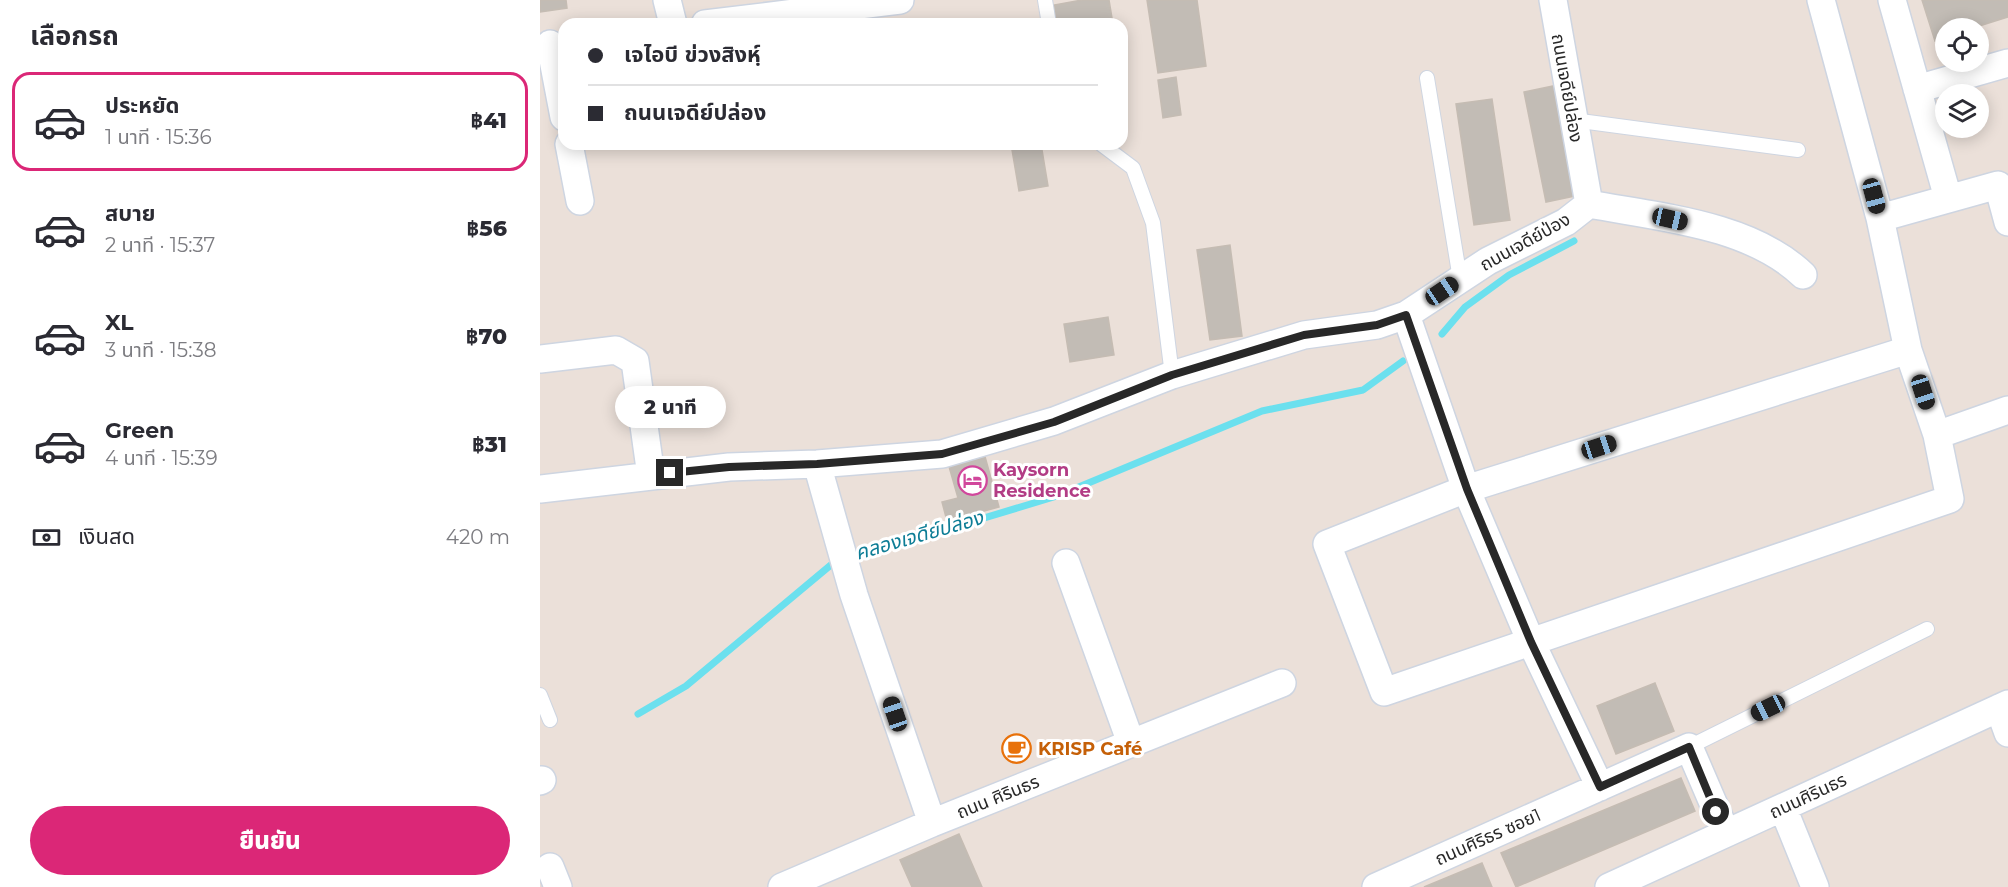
<!DOCTYPE html>
<html lang="th">
<meta charset="utf-8">
<style>
:root{--surface:#fff;--page:#f2f2f3;--text:#2b2b33;--muted:#7c7c81;--line:#e1e1e2;--accent:#db2777}
body{margin:0;font-family:Montserrat,"Noto Sans Thai",sans-serif;background:var(--page);color:var(--text);height:100vh;display:flex;flex-direction:column;font-size:22px;white-space:nowrap}
*{box-sizing:border-box;margin:0}
p{font-size:20px;color:var(--muted)}
.icon{flex:none;width:33px;height:33px;fill:none;stroke:currentColor;stroke-width:2;stroke-linecap:round;stroke-linejoin:round}
.map{position:relative;flex:1;overflow:hidden}
.side{display:flex;flex-direction:column;background:var(--surface);width:540px}
.side>*{flex:none}
.top-card{position:absolute;left:18px;top:18px;width:570px;height:132px;border-radius:18px;box-shadow:0 3px 15px #0003;display:grid;align-content:center;height:132px;padding:0 30px;background:var(--surface)}
.controls{position:absolute;left:1395px;top:18px;display:grid;gap:12px}
.controls a{display:grid;place-items:center;width:54px;height:54px;border-radius:50%;background:var(--surface);box-shadow:0 3px 15px #0003;font-size:30px}
.end{position:absolute;width:27px;height:27px;margin:-14px;border:8px solid #282828;background:#fff;box-shadow:0 0 0 3px #fff}
.from{border-radius:50%}
.bubble{position:absolute;height:42px;border-radius:21px;background:var(--surface);box-shadow:0 3px 15px #0003;font-size:20px;font-weight:800;line-height:42px;text-align:center}
.car{position:absolute;width:18px;height:36px;margin:-18px -9px;border-radius:8px;box-shadow:0 0 4px 2px #0007;background:linear-gradient(#222 24%,#8ab4d8 0 40%,#222 0 76%,#8ab4d8 0 86%,#222 0)}
.top-card b{display:flex;align-items:center;gap:21px;height:57px;font-size:22px}
.top-card b+b{border-top:2px solid var(--line)}
.top-card i{width:15px;height:15px;background:var(--text)}
ul{padding:0;list-style:none}
li{display:flex;align-items:center;gap:18px;height:99px;margin:0 12px 9px;padding:0 18px;border:3px solid transparent;border-radius:18px}
li div{flex:1}
li b{display:block;font-size:22px}
li em{font-style:normal;font-weight:800}
li.current{border-color:var(--accent)}
li>.icon{width:54px;height:54px;stroke-width:1.5}
h2{padding:0 30px;font-size:27px;line-height:72px}
.pay{display:flex;align-items:center;gap:15px;height:66px;padding:0 30px;font-size:22px}
.pay p{margin-inline-start:auto}
.primary-button{display:flex;gap:12px;margin-top:auto;padding:12px 30px}
.primary-button a{flex:1;height:69px;border-radius:36px;background:var(--accent);color:#fff;font-size:24px;font-weight:800;line-height:69px;text-align:center}
main{display:flex;flex:1;min-height:0}
.map>svg:first-child{display:block}
.lines{fill:none;stroke-linecap:round;stroke-linejoin:round}
.stream{stroke:#6be0ee;stroke-width:7}
.building{fill:#c2bcb5;stroke:#c5bcb3;stroke-width:1.5}
.service-casing{stroke:#ced5e1;stroke-width:16}
.minor-casing{stroke:#ced5e1;stroke-width:30}
.service{stroke:#fff;stroke-width:14}
.minor{stroke:#fff;stroke-width:27}
.route{stroke:#282828;stroke-width:8}
.labels{text-anchor:middle;stroke-width:6;stroke-linejoin:round;paint-order:stroke}
.street-label{font-size:18px;fill:#282828;stroke:#fff}
.hotel-label{font-size:18px;font-weight:bold;fill:#b23c85;stroke:#fff;text-anchor:start}
.food-label{font-size:18px;font-weight:bold;fill:#c56008;stroke:#fff;text-anchor:start}
.water-label{font-size:20px;font-style:italic;fill:#0d7d96;stroke:#fff}
</style>
<main>
<section class="side">
<h2>เลือกรถ</h2>
<ul>
<li class="current"><svg class="icon" aria-label="car" viewBox="0 0 24 24"><path d="M5 17H2v-5l4-1 3-4h7l3 4 3 1v5h-3M9 17h6M6 11h13"/><circle cx="7" cy="17" r="2"/><circle cx="17" cy="17" r="2"/></svg><div><b>ประหยัด</b><p>1 นาที · 15:36</p></div><em>฿41</em></li>
<li><svg class="icon" aria-label="car" viewBox="0 0 24 24"><path d="M5 17H2v-5l4-1 3-4h7l3 4 3 1v5h-3M9 17h6M6 11h13"/><circle cx="7" cy="17" r="2"/><circle cx="17" cy="17" r="2"/></svg><div><b>สบาย</b><p>2 นาที · 15:37</p></div><em>฿56</em></li>
<li><svg class="icon" aria-label="car" viewBox="0 0 24 24"><path d="M5 17H2v-5l4-1 3-4h7l3 4 3 1v5h-3M9 17h6M6 11h13"/><circle cx="7" cy="17" r="2"/><circle cx="17" cy="17" r="2"/></svg><div><b>XL</b><p>3 นาที · 15:38</p></div><em>฿70</em></li>
<li><svg class="icon" aria-label="car" viewBox="0 0 24 24"><path d="M5 17H2v-5l4-1 3-4h7l3 4 3 1v5h-3M9 17h6M6 11h13"/><circle cx="7" cy="17" r="2"/><circle cx="17" cy="17" r="2"/></svg><div><b>Green</b><p>4 นาที · 15:39</p></div><em>฿31</em></li>
</ul>
<div class="pay"><svg class="icon" aria-label="cash" viewBox="0 0 24 24"><path d="M3 7h18v10H3z"/><circle cx="12" cy="12" r="2"/></svg>เงินสด<p>420 m</p></div>
<div class="primary-button"><a>ยืนยัน</a></div>
</section>
<div class="map">
<svg width="1468" height="887" viewBox="0 0 1468 887">
<rect width="100%" height="100%" fill="#ebe0d9"/>
<g class="lines">
<path class="stream" d="M902,334L925,307L969,275L1034,241
M309,556L331,552L517,496L722,411L823,390L863,361
M98,714L146,686L298,559"/>
</g>
<path class="building" d="M0,0H26L27,8L0,12Z
M542,0H569L573,24H517L514,5Z
M607,0H657L666,66L618,73Z
M1382,0H1468V17L1433,28H1406V37L1395,41Z
M636,77L641,115L623,118L618,80Z
M1018,85L1040,195L1006,202L984,92Z
M952,99L970,220L934,225L916,104Z
M471,144H501L508,186L479,191Z
M690,245L702,336L670,340L657,250Z
M568,317L574,355L530,362L524,324Z
M444,453L459,507L407,521L402,502L418,498L408,463Z
M1115,683L1134,731L1076,754L1057,706Z
M1141,778L1155,811L976,887L961,853Z
M419,834L442,887H372L360,860Z
M942,863L952,887H884Z"/>
<g class="lines">
<defs>
<path id="service" d="M505,0L509,24
M887,78L920,279
M1033,120L1258,150
M561,144L593,168L613,223L632,375
M0,695L10,720
M1149,747L1387,629"/>
<path id="minor" d="M127,0L133,24
M1013,0L1049,204
M1281,0L1340,218L1368,350L1397,435L1410,499L844,692L787,544L926,489L1368,350
M1352,0L1408,198
M165,24L360,0
M10,44L24,117
M1377,89L1468,63
M29,144L40,201
M1049,204C1118,217 1210,224 1263,275
M1340,218L1458,185L1468,222
M866,315L926,489L991,642L1060,787
M0,359L76,350L95,361L111,476
M1397,435L1468,410
M277,464L314,595L392,823
M0,489L189,467L277,464L402,454L514,421L632,375L764,335L837,325L866,315L948,261L1026,222L1049,204
M526,563L591,743
M1459,708L1468,733
M0,781L2,780
M1243,808L1275,887
M10,867L18,887
M242,887L392,823L742,683
M836,887L1149,747L1186,833
M1069,887L1468,704"/>
</defs>
<use href="#service" class="service-casing"/>
<use href="#minor" class="minor-casing"/>
<use href="#service" class="service"/>
<use href="#minor" class="minor"/>
</g>
<g class="lines">
<path class="route" d="M130,473L189,467L277,464L402,454L514,422L632,375L764,335L837,325L866,315L927,489L991,642L1060,787L1149,747L1176,812"/>
</g>
<defs>
<symbol id="hotel-ring" viewBox="-11 -11 22 22"><circle r="9.5" fill="#fff" stroke="#d1479c" stroke-width="1.5"/><path d="M-6-4.5h1.5V1H6V5H4.5V3h-9V5H-6ZM-4 0a1.8 1.8 0 1 1 3.6 0ZM.5 0V-2.5h3Q6-2.5 6 0Z" fill="#d1479c"/></symbol>
<symbol id="cafe-ring" viewBox="-11 -11 22 22"><circle r="9.5" fill="#fff" stroke="#e8710a" stroke-width="1.5"/><path d="M-5.5-4.5H6V0H3Q3 3.5 0 3.5H-2.5Q-5.5 3.5-5.5 0ZM3-3.2v2h1.7v-2ZM-6 4.5H4V6H-6Z" fill="#e8710a"/></symbol>
</defs>
<g fill-rule="evenodd">
<use href="#hotel-ring" x="416" y="464" width="33" height="33"/>
<use href="#cafe-ring" x="460" y="732" width="33" height="33"/>
</g>
<g class="labels">
<g class="street-label">
<text transform="translate(1027 88) rotate(80)" y="6">ถนนเจดีย์ปล่อง</text>
<text transform="translate(985 242) rotate(-29)" y="6">ถนนเจดีย์ป่อง</text>
<text transform="translate(1268 796) rotate(-25)" y="6">ถนนศิรินธร</text>
<text transform="translate(458 797) rotate(-22)" y="6">ถนน ศิรินธร</text>
<text transform="translate(948 837) rotate(-24)" y="6">ถนนศิริธร ซอย1</text>
</g>
<g class="hotel-label">
<text x="453" y="476">Kaysorn<tspan x="453" dy="21">Residence</tspan></text>
</g>
<g class="food-label">
<text x="498" y="755">KRISP Café</text>
</g>
<g class="water-label">
<text transform="translate(379 535) rotate(-16)" y="7">คลองเจดีย์ปล่อง</text>
</g>
</g>
</svg>
<div class="controls">
<a><svg class="icon" aria-label="locate" viewBox="0 0 24 24"><circle cx="12" cy="12" r="6"/><path d="M12 2v4M12 18v4M2 12h4M18 12h4"/></svg></a>
<a><svg class="icon" aria-label="layers" viewBox="0 0 24 24"><path d="M12 4l9 5-9 5-9-5zM3 14l9 5 9-5"/></svg></a>
</div>
<i class="end from" style="left:1176px;top:812px"></i>
<i class="end" style="left:130px;top:473px"></i>
<div class="bubble" style="left:75px;top:386px;width:111px">2 นาที</div>
<i class="car" style="left:1334px;top:196px;rotate:165deg"></i>
<i class="car" style="left:1130px;top:219px;rotate:103deg"></i>
<i class="car" style="left:902px;top:291px;rotate:56deg"></i>
<i class="car" style="left:1383px;top:392px;rotate:162deg"></i>
<i class="car" style="left:1059px;top:447px;rotate:72deg"></i>
<i class="car" style="left:1228px;top:708px;rotate:244deg"></i>
<i class="car" style="left:355px;top:714px;rotate:341deg"></i>
<div class="top-card">
<b><i class="from"></i>เจไอบี ข่วงสิงหฺ์</b>
<b><i></i>ถนนเจดีย์ปล่อง</b>
</div>
</div>
</main>
